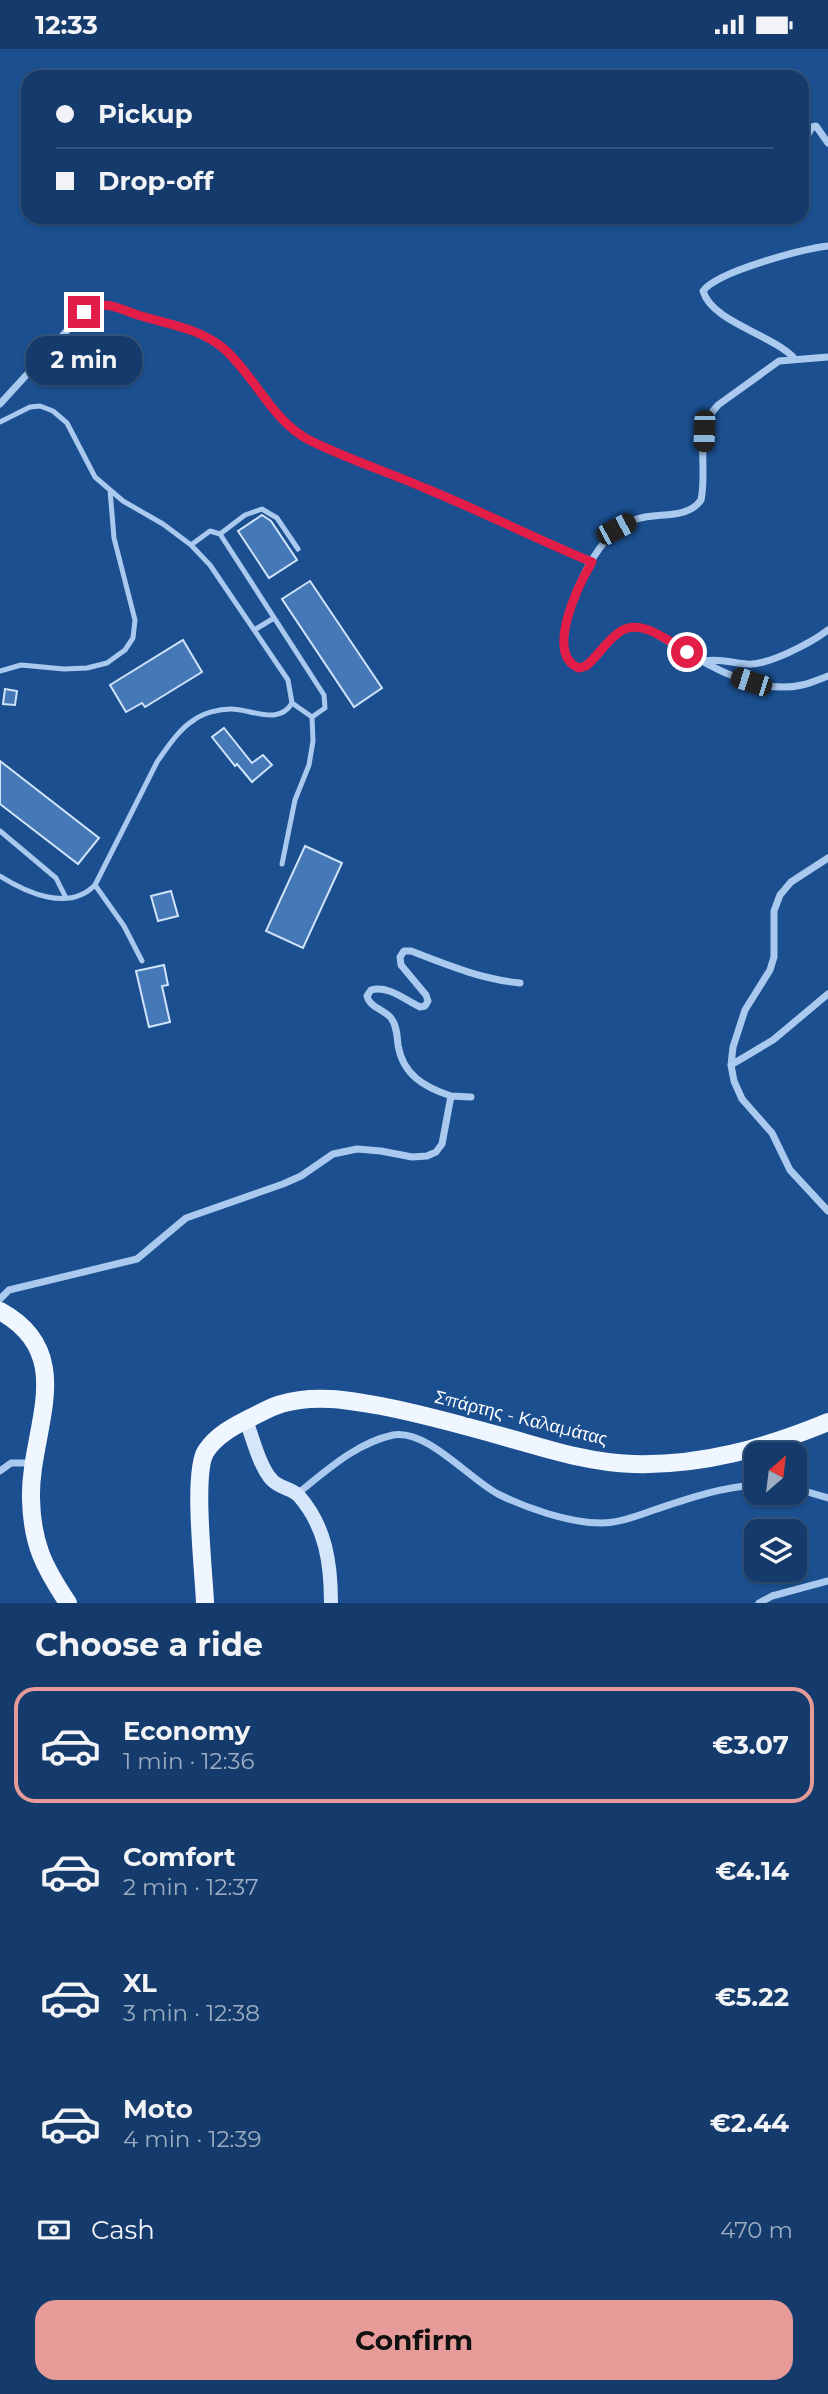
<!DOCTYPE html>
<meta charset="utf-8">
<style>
:root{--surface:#143b6b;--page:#214673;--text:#f1f3f6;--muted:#9dadc1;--line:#33557e;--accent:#e69b98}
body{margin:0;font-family:Montserrat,sans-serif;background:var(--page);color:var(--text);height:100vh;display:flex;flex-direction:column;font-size:26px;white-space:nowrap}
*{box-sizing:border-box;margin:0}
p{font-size:23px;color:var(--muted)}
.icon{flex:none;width:38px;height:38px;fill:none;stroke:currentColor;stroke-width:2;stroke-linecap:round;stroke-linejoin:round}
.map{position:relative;height:1554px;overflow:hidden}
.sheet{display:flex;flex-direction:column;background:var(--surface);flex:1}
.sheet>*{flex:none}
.top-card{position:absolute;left:21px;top:21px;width:788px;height:154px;border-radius:21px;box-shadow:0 2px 5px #0004,0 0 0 2px var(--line);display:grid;align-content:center;height:154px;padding:0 35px;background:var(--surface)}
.needle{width:46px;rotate:28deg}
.controls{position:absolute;left:744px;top:1393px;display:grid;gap:14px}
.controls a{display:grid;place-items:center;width:63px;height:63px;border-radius:14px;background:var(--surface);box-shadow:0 2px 5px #0004,0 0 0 2px var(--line);font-size:35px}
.end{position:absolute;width:32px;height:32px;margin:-16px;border:9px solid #e11d48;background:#fff;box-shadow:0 0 0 4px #fff}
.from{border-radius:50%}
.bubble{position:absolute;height:49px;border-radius:21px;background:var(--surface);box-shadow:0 2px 5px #0004,0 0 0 2px var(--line);font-size:23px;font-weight:700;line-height:49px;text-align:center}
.car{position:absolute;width:21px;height:42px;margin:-21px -10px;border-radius:9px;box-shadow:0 0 5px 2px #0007;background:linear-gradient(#222 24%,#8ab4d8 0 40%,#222 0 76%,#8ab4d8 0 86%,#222 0)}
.top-card b{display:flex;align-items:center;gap:24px;height:66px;font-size:26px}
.top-card b+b{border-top:2px solid var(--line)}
.top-card i{width:18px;height:18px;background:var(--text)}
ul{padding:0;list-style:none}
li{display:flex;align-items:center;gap:21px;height:116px;margin:0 14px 10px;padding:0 21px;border:4px solid transparent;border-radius:21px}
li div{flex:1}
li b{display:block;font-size:26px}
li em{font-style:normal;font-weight:700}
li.on{border-color:var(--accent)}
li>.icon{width:63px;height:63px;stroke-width:1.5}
h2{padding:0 35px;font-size:32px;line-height:84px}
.pay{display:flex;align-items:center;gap:18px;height:77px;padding:0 35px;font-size:26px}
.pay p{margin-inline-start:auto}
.button{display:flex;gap:14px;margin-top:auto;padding:14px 35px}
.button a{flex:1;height:80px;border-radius:21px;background:var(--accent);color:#111;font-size:28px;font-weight:700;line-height:80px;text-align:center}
.status{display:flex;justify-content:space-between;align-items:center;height:49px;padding:0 35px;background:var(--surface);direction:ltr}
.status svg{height:19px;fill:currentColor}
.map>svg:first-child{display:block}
.building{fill:#4478b7;stroke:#cfe3fa;stroke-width:2}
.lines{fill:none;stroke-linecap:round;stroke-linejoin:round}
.lane{stroke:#a9c9ee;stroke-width:5}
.street{stroke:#a9c9ee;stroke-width:7}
.secondary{stroke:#d6e6fa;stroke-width:14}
.primary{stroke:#f0f6ff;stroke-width:18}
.route{stroke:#e11d48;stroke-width:9}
.labels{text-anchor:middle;stroke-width:6;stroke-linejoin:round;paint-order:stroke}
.street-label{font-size:18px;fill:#fff;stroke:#1b4f8f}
</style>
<div class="status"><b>12:33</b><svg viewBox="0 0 49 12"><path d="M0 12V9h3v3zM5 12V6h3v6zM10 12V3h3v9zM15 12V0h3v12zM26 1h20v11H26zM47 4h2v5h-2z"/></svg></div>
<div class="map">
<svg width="828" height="1554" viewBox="0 0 828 1554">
<rect width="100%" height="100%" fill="#1b4f8f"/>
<path class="building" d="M262,466L271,472L297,511L269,529L238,482Z
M310,532L382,639L354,658L282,550Z
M183,591L202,623L145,658L142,654L126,663L110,636Z
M5,640L17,642L15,656L3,655Z
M224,679L252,714L263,706L272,716L252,733L237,715L235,717L212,688Z
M0,712L99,789L78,815L0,755Z
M305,797L342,814L303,899L266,882Z
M171,842L178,867L158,872L151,847Z
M164,916L168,936L162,937L170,973L149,978L136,922Z"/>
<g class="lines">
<path class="lane" d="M0,373L30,358L40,357L53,362L67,374L95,428L123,452L163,475L191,496L210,516L288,631L292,654C279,677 251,660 231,660C219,660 203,664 194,671C179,680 167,699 157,713L95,836C69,863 27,844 0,827
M220,485L245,466L262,460L277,469L298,500
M191,496L210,482L220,485L324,646L325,659L312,668L313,692L309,716L295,751L282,815
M256,580L274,569
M0,622L21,616L64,620L87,619L107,614L125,601L133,589L135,571L114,489L110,441
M292,654L312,668
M0,782L56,829L66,849
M95,836L124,877L142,912"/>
<path class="street" d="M807,87L812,78L816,77L828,94
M828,308L779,312L718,356C693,382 708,418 701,451C687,471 658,463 637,470C597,482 571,546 565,584C563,599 563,613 579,619C611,608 604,570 650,581C691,606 751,648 802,636C811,634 820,630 828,627
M795,310C772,285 712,273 703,242C718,222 803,200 828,197
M0,355L84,263C103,249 119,260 138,266C167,275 198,279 222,298C255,325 271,370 309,391C348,411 392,425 432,442C486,464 538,490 592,513
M703,612C724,609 728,614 747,615C767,617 811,594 828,581
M828,809L791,833L780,846L774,862V908L770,921L745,961L733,998L731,1016L734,1032L742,1050L772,1084L790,1121L828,1162
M731,1016L773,991L828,945
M451,1047L471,1048
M0,1250L9,1241L137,1210L186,1169L283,1135L301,1127L333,1105L357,1100L381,1102L412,1108L427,1107L436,1103L442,1095L451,1047C424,1038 403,1026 398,996C397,987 397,977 391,969C384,960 370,959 367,947L371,941C388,936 405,951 420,958L425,957L428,952L426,946L401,916L400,908L404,902H411C447,916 481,930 520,934
M0,1422L11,1414H32
M794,1439L828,1449
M297,1445C326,1422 356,1394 393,1386C427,1380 468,1429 498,1445C526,1459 569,1474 601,1474C620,1474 639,1466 657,1460C690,1449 722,1438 756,1436
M759,1554L772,1547L828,1532"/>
<path class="secondary" d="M246,1371C252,1387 260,1419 272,1431C279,1439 293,1440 299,1447C326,1478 331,1515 331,1554"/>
<path class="primary" d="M0,1262C80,1306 29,1381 31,1450C32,1495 44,1518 68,1554
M205,1554C204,1524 192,1423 206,1402C216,1387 232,1378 248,1370C259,1365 270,1358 281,1355C314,1345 348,1351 381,1357C428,1366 473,1379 519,1392C557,1403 594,1414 633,1415C701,1417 765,1399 828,1373"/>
</g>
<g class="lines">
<path class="route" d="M84,263C103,249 119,260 138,266C167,275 198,279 222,298C254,325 271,371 309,391C347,410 388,423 427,440C483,463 536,490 592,513C579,535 544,605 579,619L586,617C598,607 605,594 617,585C638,566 668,592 687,603"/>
</g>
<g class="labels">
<g class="street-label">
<text transform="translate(521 1369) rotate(14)" y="6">Σπάρτης - Καλαμάτας</text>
</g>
</g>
</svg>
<div class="controls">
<a><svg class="needle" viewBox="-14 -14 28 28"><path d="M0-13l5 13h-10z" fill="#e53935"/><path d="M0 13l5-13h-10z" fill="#9dadc1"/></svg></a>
<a><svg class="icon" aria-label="layers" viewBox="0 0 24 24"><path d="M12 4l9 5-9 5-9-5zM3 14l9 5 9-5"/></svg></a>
</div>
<i class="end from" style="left:687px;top:603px"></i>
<i class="end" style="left:84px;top:263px"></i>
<div class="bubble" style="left:26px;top:287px;width:116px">2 min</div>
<i class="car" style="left:704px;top:382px;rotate:182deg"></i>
<i class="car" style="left:616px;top:480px;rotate:62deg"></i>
<i class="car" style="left:751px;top:633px;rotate:288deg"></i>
<div class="top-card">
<b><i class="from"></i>Pickup</b>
<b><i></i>Drop-off</b>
</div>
</div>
<section class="sheet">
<h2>Choose a ride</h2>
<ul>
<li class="on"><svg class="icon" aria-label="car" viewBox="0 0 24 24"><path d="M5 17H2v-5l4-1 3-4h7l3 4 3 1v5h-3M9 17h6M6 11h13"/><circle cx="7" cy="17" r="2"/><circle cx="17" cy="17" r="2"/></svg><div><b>Economy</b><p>1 min · 12:36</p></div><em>€3.07</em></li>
<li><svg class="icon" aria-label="car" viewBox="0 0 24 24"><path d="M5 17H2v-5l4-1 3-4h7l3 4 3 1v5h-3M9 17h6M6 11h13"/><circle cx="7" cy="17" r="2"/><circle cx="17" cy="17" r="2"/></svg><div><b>Comfort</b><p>2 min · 12:37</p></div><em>€4.14</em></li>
<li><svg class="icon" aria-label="car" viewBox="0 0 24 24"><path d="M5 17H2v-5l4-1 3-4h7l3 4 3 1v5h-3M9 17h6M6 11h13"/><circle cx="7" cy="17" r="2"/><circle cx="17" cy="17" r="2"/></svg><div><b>XL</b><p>3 min · 12:38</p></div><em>€5.22</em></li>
<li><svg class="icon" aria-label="car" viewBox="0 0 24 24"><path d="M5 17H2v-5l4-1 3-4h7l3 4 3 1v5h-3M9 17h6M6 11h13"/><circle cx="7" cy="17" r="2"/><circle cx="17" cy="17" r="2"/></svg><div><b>Moto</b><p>4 min · 12:39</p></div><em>€2.44</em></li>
</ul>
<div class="pay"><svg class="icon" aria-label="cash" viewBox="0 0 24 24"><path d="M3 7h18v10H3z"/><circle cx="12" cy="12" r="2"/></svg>Cash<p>470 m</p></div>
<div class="button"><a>Confirm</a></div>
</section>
